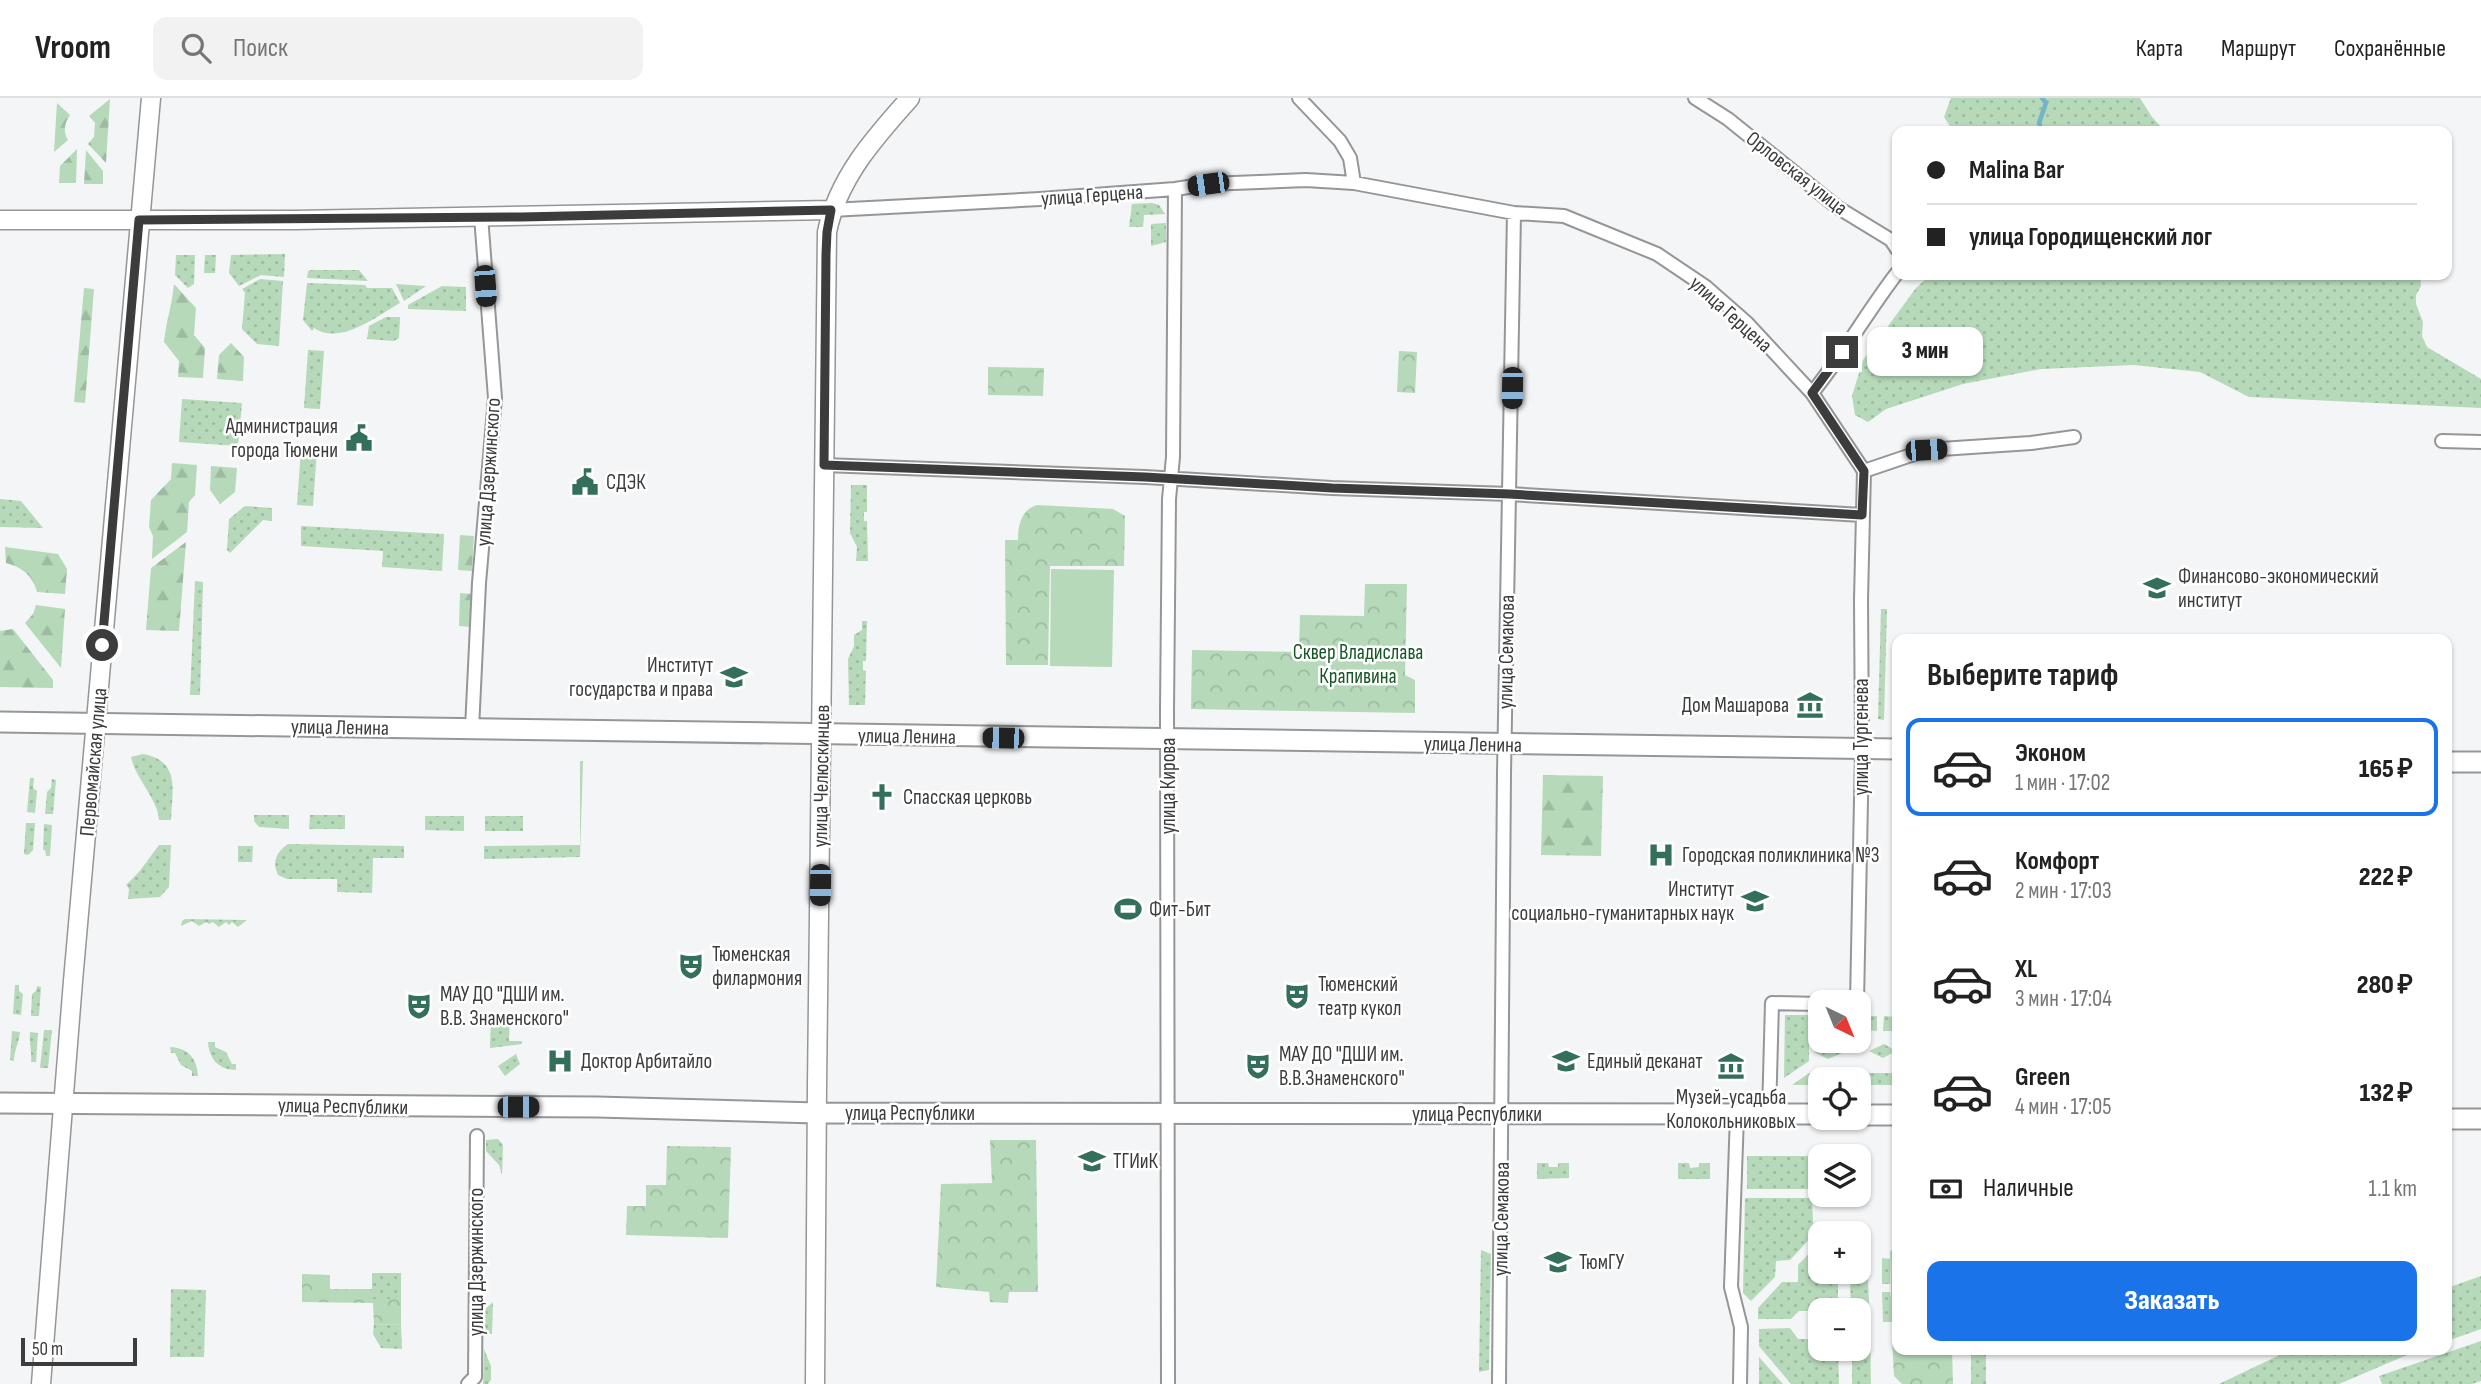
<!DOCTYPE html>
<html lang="ru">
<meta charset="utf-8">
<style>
:root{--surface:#fff;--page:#f2f2f2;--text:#222;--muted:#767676;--line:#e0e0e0;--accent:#1a73e8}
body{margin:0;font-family:"Sofia Sans Condensed",sans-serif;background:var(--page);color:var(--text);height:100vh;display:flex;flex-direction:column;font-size:26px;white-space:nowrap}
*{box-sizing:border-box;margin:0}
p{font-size:23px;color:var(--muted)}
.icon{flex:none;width:38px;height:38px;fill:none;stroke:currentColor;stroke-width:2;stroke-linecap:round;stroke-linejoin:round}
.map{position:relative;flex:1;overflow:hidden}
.panel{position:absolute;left:1892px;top:536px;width:560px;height:721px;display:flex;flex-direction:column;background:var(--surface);border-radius:14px;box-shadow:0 2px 5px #0004}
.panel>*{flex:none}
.guide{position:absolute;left:1892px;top:28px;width:560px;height:154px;border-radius:14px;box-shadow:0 2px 5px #0004;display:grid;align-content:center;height:154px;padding:0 35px;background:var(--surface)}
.needle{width:46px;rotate:137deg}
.buttons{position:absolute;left:1808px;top:892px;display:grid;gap:14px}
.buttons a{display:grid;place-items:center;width:63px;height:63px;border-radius:14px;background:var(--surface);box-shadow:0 2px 5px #0004;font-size:35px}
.scale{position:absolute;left:21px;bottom:18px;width:116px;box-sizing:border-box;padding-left:7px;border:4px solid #3c3c3d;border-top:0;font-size:19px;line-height:24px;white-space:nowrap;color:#3c3c3d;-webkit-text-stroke:5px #fff;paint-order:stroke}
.end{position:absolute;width:32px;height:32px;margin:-16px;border:9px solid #3c3c3d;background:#fff;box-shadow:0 0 0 4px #fff}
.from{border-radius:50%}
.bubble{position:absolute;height:49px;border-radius:14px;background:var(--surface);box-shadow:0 2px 5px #0004;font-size:23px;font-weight:800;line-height:49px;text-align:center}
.car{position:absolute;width:21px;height:42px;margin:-21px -10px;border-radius:9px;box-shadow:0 0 5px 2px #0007;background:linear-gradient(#222 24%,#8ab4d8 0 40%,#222 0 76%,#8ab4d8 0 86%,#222 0)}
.guide b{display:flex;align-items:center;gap:24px;height:66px;font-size:26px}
.guide b+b{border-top:2px solid var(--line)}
.guide i{width:18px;height:18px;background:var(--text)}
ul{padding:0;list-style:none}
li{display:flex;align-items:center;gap:21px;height:98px;margin:0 14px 10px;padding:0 21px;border:4px solid transparent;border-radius:14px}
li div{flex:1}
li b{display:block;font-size:26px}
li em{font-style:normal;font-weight:800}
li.selected{border-color:var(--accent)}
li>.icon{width:63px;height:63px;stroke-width:1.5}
h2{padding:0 35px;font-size:32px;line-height:84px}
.pay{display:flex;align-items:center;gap:18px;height:77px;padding:0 35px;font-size:26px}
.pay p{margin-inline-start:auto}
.action{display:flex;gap:14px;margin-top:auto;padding:14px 35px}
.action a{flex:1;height:80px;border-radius:14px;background:var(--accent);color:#fff;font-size:28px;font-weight:800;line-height:80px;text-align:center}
header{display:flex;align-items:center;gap:42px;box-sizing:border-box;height:98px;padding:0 35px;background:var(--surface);border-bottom:2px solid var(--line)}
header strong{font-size:33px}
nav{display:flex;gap:38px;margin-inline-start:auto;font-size:24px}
.search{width:490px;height:63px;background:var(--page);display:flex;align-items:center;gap:18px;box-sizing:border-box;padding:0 24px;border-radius:14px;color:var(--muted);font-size:26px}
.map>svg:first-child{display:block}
.grass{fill:url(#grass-dots)}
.forest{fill:url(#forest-firs)}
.park{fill:url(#park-crowns)}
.garden{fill:#b6d9b9}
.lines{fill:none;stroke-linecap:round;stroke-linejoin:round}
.stream{stroke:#75b4c8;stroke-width:4.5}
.street-casing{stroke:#959697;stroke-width:16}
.secondary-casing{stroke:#959697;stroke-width:21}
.primary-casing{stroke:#959697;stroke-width:23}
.street{stroke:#fff;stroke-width:12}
.secondary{stroke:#fff;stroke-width:18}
.primary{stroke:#fff;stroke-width:19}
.route{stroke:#3c3c3d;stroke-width:9}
.labels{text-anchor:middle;stroke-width:5;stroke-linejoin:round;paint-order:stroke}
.street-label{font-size:21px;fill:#3c3c3d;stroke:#fff}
.poi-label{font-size:21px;fill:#3c3c3d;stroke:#fff;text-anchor:start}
.park-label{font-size:21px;fill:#175626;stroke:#fff}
</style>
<header>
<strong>Vroom</strong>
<div class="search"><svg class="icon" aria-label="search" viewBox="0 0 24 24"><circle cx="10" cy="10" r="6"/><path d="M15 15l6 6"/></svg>Поиск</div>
<nav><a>Карта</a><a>Маршрут</a><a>Сохранённые</a></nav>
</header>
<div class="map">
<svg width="2481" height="1286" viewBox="0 0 2481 1286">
<defs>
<pattern id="grass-dots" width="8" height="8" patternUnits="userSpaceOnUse" patternTransform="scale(1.75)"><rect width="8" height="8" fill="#b6d9b9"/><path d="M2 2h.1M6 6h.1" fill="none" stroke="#9dbba0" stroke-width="1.8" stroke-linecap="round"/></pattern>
<pattern id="forest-firs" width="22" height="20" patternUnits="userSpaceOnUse" patternTransform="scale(1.75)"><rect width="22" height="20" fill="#b6d9b9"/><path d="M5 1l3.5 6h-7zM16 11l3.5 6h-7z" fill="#9dbba0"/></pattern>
<pattern id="park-crowns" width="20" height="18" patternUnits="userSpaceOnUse" patternTransform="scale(1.75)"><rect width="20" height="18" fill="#b6d9b9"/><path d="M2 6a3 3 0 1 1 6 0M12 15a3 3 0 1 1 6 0" fill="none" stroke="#9dbba0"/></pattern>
</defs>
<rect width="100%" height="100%" fill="#f4f5f6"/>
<path class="grass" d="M1951,0H2140L2152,19L2165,33H1995C1982,30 1967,33 1953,33L1944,19Z
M1152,105L1159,107L1165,116L1144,117L1143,129H1129L1132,106Z
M1166,125V144L1151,148V126Z
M285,156L284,179L261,177L239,188L229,175L231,157Z
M176,157H195L194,186L188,190L175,177Z
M205,157H216L215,175H204Z
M311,172H359L368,183L307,180L308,173Z
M1930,177H2420L2421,188L2416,197V206L2423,224L2422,238L2427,249L2481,281V310L2249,299L2200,274L2134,267L2041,271L1963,286L1886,311L1868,324L1855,317L1852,298L1863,262L1916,190Z
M260,181L283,183L279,248L257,246L242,231L245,195L242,191Z
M307,185L365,187L367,190H392L400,205C377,218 340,248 314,230L312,233L303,222Z
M396,186L426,188L404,203Z
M442,188L466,189V213L408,211V207Z
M386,219H400L399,240L394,243L367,241L369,228Z
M308,252L324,253L320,311L304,310Z
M182,301L242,305L238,348L179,344Z
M301,351L317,352L313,408L297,407Z
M851,387H867V414H864V423H867L868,463H856L857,449L850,435Z
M0,401L21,403L43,430L0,429Z
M245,408L272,410V423L263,422L230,455L227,452L229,421Z
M301,428L444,436L442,473L382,469L383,453L301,448Z
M195,483L203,484L200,597H190Z
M1881,511H1887L1884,622L1878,621Z
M862,523H867L866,563H863V572L866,573L865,607H849L848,561L854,548V537L862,532Z
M143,656C181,663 172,692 171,722H159C159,703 135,680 131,659Z
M580,663H583L580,759L484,761V748L580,747Z
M30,680H34L33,690L37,693L35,715L27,714Z
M52,681L56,682L53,716H45L47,694L51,690Z
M254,717H289V731L259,729L254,723Z
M310,717H345V731H309Z
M425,718H464V733L425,732Z
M485,718H523V733H485Z
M26,725H35L33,752L28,757L24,756Z
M44,726L52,727L50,758H46L45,752H43Z
M288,746L404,748V760H373L372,795L337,794V781H287L278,777C272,764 276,754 288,746Z
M159,747H171L169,789L160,799L128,801L129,791L126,787L139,774Z
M238,748H253L252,764H238Z
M185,821L245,822H247L238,829L232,824L229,827L226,824L219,829L213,824L209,826L206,824L199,828L192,823L181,828L182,823Z
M15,887H19V893L23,896L21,917L13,916Z
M37,888L41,889L39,918H31L32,896L36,893Z
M491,915H510L509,943H522V946L490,950Z
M1785,917H1820V932H1809V963L1784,980Z
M1859,918H1877V933L1859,932Z
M1884,918L1897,919V933H1883Z
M44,932H52L48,970H40Z
M12,933L20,934C19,945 14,952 14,963L10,962Z
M30,934L38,935L36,964H31C32,953 29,946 30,934Z
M208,944H215V949L226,954L232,966H236V972C219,972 209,961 208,944Z
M1884,946L1896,953L1883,960L1869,953Z
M1829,947L1842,955L1828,961L1814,954Z
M170,949C188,950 197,960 198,978H192V973L181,967L175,955H171Z
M516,956L520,966L505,978L498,968Z
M1809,975H1843V982H1820V987H1792Z
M1864,975H1897V987H1864Z
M498,1041L503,1047L502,1077L499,1067L486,1053V1042Z
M1747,1058H1813L1812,1091H1747Z
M1537,1065H1548L1549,1069H1558V1065H1569V1080L1537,1081Z
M1678,1065H1689L1690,1070L1699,1069V1065H1710V1081H1678Z
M1745,1100H1812L1813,1124L1818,1132L1790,1162L1776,1163L1775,1179L1751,1203L1743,1195Z
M1820,1144V1174H1838V1213H1820V1221L1813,1213H1799L1791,1221H1758V1210L1782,1184H1798V1167Z
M1481,1152L1491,1156L1489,1272L1479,1274Z
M1882,1160L1890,1161V1186H1882Z
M372,1175H401V1201H372Z
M2481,1178V1231L2447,1243V1190Z
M1850,1181H1868L1870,1223H1859L1858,1213H1851Z
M171,1191L206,1192L204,1259H170Z
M1882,1194H1890L1891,1200L1897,1205V1224H1883Z
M493,1204L492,1236H483V1213Z
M374,1226L401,1227L402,1251L381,1250L373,1236Z
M1790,1230L1798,1241H1813L1820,1231V1251H1838L1839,1286H1791L1759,1248V1231Z
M1870,1231L1871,1286H1852V1251H1858L1859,1232Z
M2481,1243V1283L2472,1286H2382L2379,1278Z
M484,1251L491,1268V1282L488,1286H483Z
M1971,1251H1986V1286H1971Z
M2292,1251H2421L2339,1286H2219Z
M1759,1259L1783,1286H1759Z"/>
<path class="forest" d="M110,1L106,65L88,46L94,39L95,25L89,18Z
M57,5L70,17C64,26 63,33 68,42L54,54Z
M77,51L76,85H59L60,68Z
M86,52L103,73V86H84Z
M174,186L196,210L194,237L205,250L203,280L178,279L179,263L164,244C166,223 172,208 174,186Z
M84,190L94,191L85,305L74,304Z
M231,245L244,259L243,283L217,281L219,257Z
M172,365L197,367L195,397L189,404L187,434L152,461L153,438L149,429L151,402L171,381Z
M211,368L237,370L235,394L220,406L210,392Z
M460,437L474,438L472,473L458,472Z
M186,444L179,533L146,532L151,470Z
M5,449L58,456L67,471L65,496L37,494C33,478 22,469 6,465Z
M460,495L472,496L471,529L459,528Z
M36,507L65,511L61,570L25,525L33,516Z
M13,531L53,582V590L0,589V533Z
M1543,677L1603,678L1601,758L1541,757Z"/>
<path class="park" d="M1399,253L1417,254L1415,295L1397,294Z
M988,269L1044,270L1043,298L988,297Z
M1037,407L1113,411L1125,418L1124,468H1050L1048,567H1006L1005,442H1018C1018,427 1021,412 1037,407Z
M1365,486H1407L1405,577L1415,582V615L1191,611L1192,552L1299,554L1300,517L1364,518Z
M990,1042H1036L1038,1194H1009L1008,1205L990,1204L989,1194L936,1189L941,1086L992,1085Z
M667,1048L731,1049L728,1140L626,1137L627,1108H646V1087H666Z
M1897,1146V1205L1891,1200L1890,1154Z
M302,1176L330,1177V1191H372V1201H401V1227L374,1226L373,1205L302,1204Z
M1892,1241H1897V1251H1952L1953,1286H1902L1894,1278Z"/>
<path class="garden" d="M1051,471L1114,472L1112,569L1050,568Z"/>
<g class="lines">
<path class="stream" d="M2042,33L2039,25L2046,5L2042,0
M2404,177L2406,178"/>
<defs>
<path id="street" d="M1299,0L1340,43L1350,60L1354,85
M1695,0L1728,21L1837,109L1891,142L1897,151
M831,112L1040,101L1175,91L1208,86L1306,82L1354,85L1514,115L1564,118L1657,156L1706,189L1747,225L1812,295L1864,373
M1812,295C1843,257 1867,214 1897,175
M2442,343L2481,344
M824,367L1145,379L1332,390L1509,396L1862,417
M1864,373L1926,352L2031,345L2074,339
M472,631L479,485L495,300L481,118
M1857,905L1862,651L1861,502L1864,373
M1769,1016L1772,905L1820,906
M1737,1017L1731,1189L1741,1229L1740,1286
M468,1286L475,1279L477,1038
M1168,1286L1167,613L1169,401L1173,359L1175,91
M1499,1286L1504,675L1514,115"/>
<path id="secondary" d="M0,122H295L831,112
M41,1286L73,883L151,0
M815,1286L817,988L827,134C838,80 875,39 910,0"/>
<path id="primary" d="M0,624L1897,651
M2446,664H2481
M0,1005L597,1009L817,1015L1820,1016
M1858,1017H1897
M2446,1021H2481"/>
</defs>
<use href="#street" class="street-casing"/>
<use href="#secondary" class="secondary-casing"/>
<use href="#primary" class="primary-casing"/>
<use href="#street" class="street"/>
<use href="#secondary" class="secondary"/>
<use href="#primary" class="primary"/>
</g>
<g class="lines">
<path class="route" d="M102,547L139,122L522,119L831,112L827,134L826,156L824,367L1145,379L1332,390L1509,396L1862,417L1864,373L1812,295L1842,254"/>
</g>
<defs>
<symbol id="civic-bare" viewBox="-9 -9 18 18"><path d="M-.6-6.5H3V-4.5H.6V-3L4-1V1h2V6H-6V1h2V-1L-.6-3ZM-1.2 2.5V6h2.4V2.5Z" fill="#336f5a" stroke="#fff" stroke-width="2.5" paint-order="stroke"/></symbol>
<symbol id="university-bare" viewBox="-9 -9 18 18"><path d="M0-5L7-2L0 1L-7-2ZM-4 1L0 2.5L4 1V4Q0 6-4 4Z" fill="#336f5a" stroke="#fff" stroke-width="2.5" paint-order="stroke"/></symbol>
<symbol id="museum-bare" viewBox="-9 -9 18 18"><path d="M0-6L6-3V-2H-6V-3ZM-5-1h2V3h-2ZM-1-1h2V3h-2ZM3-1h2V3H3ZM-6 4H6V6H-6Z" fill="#336f5a" stroke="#fff" stroke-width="2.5" paint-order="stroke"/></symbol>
<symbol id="church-bare" viewBox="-9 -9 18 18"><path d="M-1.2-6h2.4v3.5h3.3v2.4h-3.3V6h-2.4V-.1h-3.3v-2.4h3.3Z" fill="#336f5a" stroke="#fff" stroke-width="2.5" paint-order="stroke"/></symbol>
<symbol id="hospital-bare" viewBox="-9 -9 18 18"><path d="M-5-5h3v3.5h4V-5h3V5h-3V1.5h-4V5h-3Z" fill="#336f5a" stroke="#fff" stroke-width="2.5" paint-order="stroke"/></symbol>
<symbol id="stadium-bare" viewBox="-9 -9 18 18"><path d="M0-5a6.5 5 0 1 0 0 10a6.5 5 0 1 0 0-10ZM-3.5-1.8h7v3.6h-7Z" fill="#336f5a" stroke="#fff" stroke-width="2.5" paint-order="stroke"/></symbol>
<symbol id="theatre-bare" viewBox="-9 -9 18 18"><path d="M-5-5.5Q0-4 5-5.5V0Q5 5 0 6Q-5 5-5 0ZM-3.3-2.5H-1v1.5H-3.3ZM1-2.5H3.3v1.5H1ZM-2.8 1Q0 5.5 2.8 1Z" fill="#336f5a" stroke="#fff" stroke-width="2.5" paint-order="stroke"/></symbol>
</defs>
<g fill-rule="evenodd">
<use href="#civic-bare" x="340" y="321" width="38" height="38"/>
<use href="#civic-bare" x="566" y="365" width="38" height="38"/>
<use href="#university-bare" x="2138" y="471" width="38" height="38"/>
<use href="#university-bare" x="715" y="560" width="38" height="38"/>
<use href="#museum-bare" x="1791" y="588" width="38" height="38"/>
<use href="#church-bare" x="863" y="680" width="38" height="38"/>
<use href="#hospital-bare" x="1642" y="738" width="38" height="38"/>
<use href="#university-bare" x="1736" y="784" width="38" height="38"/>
<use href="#stadium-bare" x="1109" y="792" width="38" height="38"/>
<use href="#theatre-bare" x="672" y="849" width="38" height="38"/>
<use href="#theatre-bare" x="1278" y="879" width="38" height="38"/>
<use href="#theatre-bare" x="400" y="889" width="38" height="38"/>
<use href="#hospital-bare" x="541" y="944" width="38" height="38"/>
<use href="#university-bare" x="1547" y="944" width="38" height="38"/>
<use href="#theatre-bare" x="1239" y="949" width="38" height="38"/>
<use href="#museum-bare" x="1712" y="949" width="38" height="38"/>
<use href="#university-bare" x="1073" y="1044" width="38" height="38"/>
<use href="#university-bare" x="1539" y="1145" width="38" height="38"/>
</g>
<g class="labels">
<g class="street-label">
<text transform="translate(1797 75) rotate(38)" y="7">Орловская улица</text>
<text transform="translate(1092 97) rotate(-4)" y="7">улица Герцена</text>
<text transform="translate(1731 216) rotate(42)" y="7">улица Герцена</text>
<text transform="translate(488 374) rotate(-86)" y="7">улица Дзержинского</text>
<text transform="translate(1506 554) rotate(-89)" y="7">улица Семакова</text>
<text transform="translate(340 629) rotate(1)" y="7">улица Ленина</text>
<text transform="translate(907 638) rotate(1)" y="7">улица Ленина</text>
<text transform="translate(1861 639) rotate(-90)" y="7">улица Тургенева</text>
<text transform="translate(1473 646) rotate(1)" y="7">улица Ленина</text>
<text transform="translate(93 664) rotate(-85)" y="7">Первомайская улица</text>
<text transform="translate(821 678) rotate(-89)" y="7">улица Челюскинцев</text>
<text transform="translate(1168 688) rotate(-90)" y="7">улица Кирова</text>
<text transform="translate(343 1008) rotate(1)" y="7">улица Республики</text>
<text x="910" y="1022">улица Республики</text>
<text x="1477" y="1023">улица Республики</text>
<text transform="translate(1501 1121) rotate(-89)" y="7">улица Семакова</text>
<text transform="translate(476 1164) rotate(-90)" y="7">улица Дзержинского</text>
</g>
<g class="poi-label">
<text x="338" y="335" text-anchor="end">Администрация<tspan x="338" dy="24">города Тюмени</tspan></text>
<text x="606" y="391">СДЭК</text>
<text x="2178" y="485">Финансово-экономический<tspan x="2178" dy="24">институт</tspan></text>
<text x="713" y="574" text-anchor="end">Институт<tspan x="713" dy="24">государства и права</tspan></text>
<text x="1789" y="614" text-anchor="end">Дом Машарова</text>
<text x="903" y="706">Спасская церковь</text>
<text x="1682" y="764">Городская поликлиника №3</text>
<text x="1734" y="798" text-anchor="end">Институт<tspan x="1734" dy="24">социально-гуманитарных наук</tspan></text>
<text x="1149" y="818">Фит-Бит</text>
<text x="712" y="863">Тюменская<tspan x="712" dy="24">филармония</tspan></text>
<text x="1318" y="893">Тюменский<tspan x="1318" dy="24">театр кукол</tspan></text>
<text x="440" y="903">МАУ ДО "ДШИ им.<tspan x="440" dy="24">В.В. Знаменского"</tspan></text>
<text x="1279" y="963">МАУ ДО "ДШИ им.<tspan x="1279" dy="24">В.В.Знаменского"</tspan></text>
<text x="581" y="970">Доктор Арбитайло</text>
<text x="1587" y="970">Единый деканат</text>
<text x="1731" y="1006" text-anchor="middle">Музей-усадьба<tspan x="1731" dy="24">Колокольниковых</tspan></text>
<text x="1113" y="1070">ТГИиК</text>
<text x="1579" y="1171">ТюмГУ</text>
</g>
<g class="park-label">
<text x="1358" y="561">Сквер Владислава<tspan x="1358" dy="24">Крапивина</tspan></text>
</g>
</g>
</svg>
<div class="buttons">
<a><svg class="needle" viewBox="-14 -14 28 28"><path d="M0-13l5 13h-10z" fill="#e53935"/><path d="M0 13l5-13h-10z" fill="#767676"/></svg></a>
<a><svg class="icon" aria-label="locate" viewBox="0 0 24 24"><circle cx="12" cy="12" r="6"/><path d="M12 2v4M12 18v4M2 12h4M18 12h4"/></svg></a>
<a><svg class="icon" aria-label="layers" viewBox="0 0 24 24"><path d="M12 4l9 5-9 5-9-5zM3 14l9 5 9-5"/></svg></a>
<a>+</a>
<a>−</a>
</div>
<div class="scale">50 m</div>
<i class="end from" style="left:102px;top:547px"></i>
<i class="end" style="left:1842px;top:254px"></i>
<div class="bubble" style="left:1867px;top:229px;width:116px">3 мин</div>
<i class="car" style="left:1208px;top:86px;rotate:262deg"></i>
<i class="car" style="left:485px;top:188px;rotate:176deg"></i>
<i class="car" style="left:1512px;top:290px;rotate:181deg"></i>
<i class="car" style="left:1926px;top:352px;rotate:87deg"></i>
<i class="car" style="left:1003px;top:640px;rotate:271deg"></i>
<i class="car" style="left:820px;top:787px;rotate:181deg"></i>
<i class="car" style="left:518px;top:1009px;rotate:90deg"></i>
<div class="guide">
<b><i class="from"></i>Malina Bar</b>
<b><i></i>улица Городищенский лог</b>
</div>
<section class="panel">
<h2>Выберите тариф</h2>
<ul>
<li class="selected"><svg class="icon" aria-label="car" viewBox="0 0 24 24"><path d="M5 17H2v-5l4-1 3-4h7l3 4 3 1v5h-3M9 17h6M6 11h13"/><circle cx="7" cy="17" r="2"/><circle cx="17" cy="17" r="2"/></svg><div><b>Эконом</b><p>1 мин · 17:02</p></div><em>165 ₽</em></li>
<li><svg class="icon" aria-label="car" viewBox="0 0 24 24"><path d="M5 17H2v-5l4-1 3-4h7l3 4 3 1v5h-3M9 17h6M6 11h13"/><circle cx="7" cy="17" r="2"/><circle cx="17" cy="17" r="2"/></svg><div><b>Комфорт</b><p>2 мин · 17:03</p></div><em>222 ₽</em></li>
<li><svg class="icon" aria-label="car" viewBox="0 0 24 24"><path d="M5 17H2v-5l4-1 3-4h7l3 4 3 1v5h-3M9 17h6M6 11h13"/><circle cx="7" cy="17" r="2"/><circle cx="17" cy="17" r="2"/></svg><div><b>XL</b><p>3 мин · 17:04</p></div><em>280 ₽</em></li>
<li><svg class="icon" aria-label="car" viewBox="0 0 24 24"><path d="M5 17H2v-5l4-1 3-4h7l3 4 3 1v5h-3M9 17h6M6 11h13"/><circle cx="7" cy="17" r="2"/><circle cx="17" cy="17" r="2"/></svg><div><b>Green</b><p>4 мин · 17:05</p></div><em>132 ₽</em></li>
</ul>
<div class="pay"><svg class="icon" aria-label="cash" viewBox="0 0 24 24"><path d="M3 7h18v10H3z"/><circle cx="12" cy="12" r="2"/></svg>Наличные<p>1.1 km</p></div>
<div class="action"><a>Заказать</a></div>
</section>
</div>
